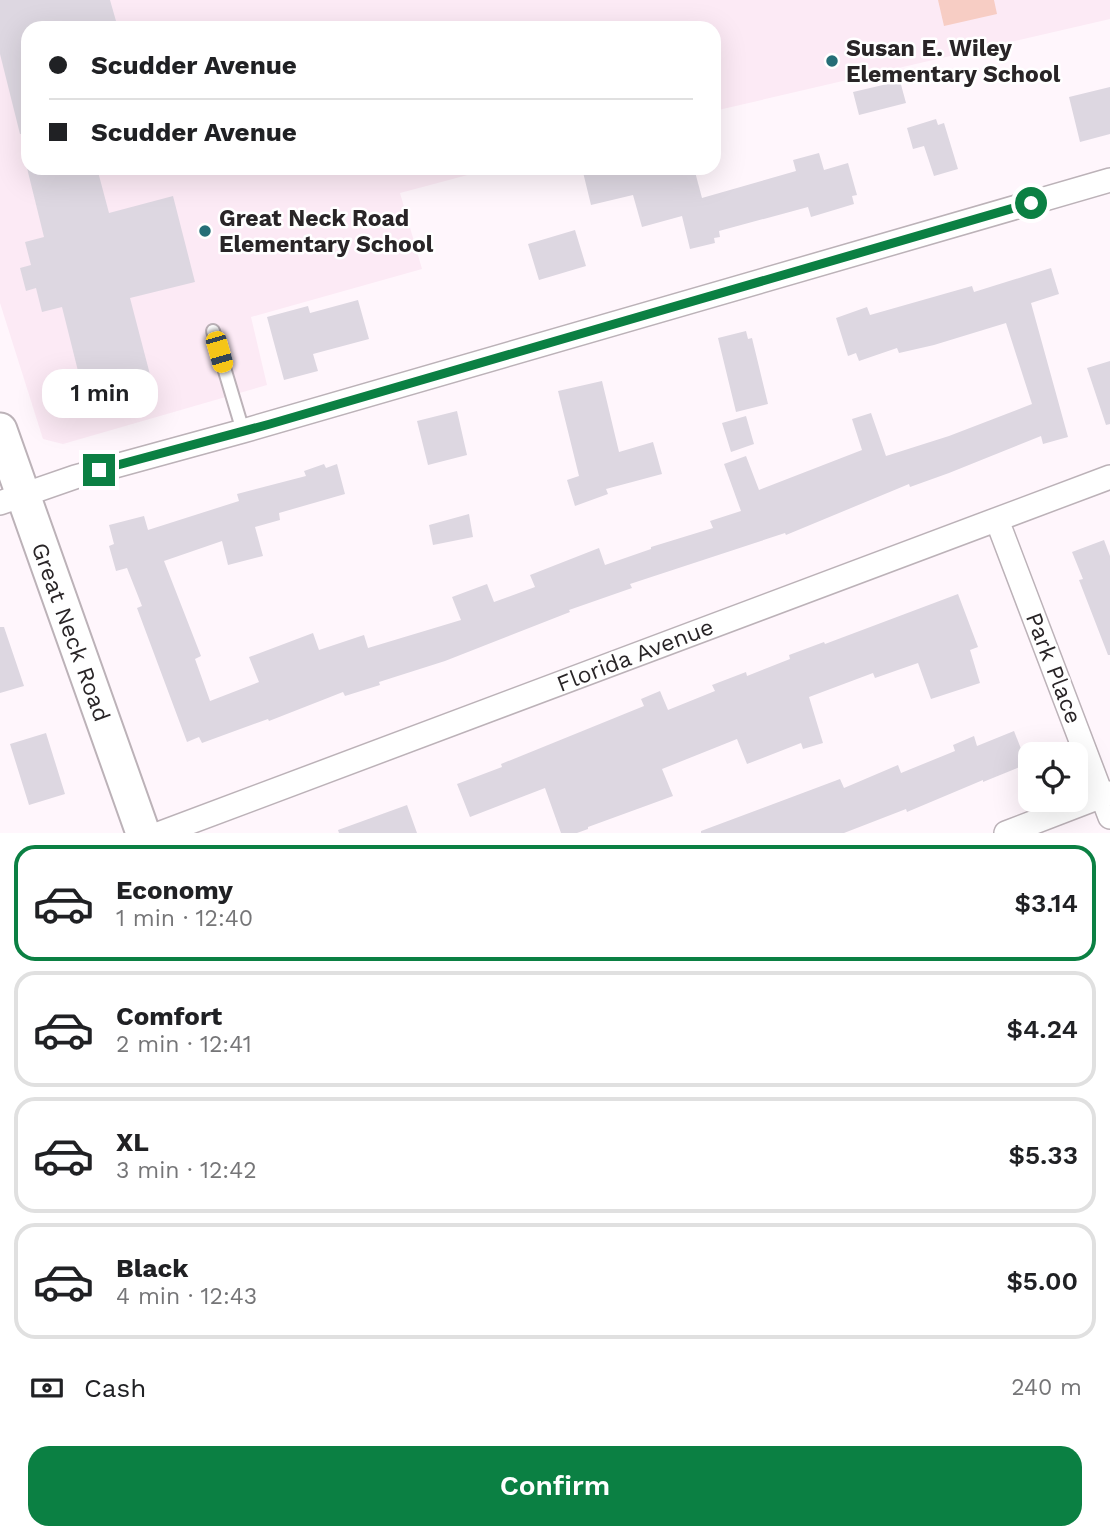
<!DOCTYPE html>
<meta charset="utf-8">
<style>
:root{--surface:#fff;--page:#f2f2f2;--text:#202124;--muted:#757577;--line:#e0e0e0;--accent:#0b8043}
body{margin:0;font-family:"Work Sans",sans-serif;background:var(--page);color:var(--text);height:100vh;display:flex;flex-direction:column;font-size:26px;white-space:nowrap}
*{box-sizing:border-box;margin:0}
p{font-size:23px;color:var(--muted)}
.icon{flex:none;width:38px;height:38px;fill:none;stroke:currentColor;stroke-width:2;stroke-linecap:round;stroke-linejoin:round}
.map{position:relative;height:833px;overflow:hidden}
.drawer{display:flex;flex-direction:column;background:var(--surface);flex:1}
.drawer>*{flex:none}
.banner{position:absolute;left:21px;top:21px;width:700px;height:154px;border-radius:21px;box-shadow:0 7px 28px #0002;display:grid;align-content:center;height:154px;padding:0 28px;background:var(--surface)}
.fabs{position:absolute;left:1018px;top:742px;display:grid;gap:14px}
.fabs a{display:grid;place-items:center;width:70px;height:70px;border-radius:14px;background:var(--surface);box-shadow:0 7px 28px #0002;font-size:35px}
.end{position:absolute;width:32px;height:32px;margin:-16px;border:9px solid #0b8043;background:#fff;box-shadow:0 0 0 4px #fff}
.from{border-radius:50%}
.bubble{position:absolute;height:49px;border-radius:21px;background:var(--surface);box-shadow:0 7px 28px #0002;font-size:23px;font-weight:600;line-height:49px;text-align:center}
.car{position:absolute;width:21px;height:42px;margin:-21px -10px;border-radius:9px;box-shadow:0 0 5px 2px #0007;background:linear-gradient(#f5c518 24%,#345 0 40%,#f5c518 0 76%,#345 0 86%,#f5c518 0)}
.banner b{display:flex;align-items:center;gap:24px;height:66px;font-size:26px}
.banner b+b{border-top:2px solid var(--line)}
.banner i{width:18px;height:18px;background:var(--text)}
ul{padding:12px 0 0;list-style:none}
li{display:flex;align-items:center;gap:21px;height:116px;margin:0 14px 10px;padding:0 14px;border:4px solid var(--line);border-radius:21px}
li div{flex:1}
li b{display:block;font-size:26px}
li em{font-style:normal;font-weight:600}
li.current{border-color:var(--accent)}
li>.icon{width:63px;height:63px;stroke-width:1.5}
.pay{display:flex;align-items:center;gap:18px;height:77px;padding:0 28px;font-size:26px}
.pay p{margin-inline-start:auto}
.button{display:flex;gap:14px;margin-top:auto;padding:14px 28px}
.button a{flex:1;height:80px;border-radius:21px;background:var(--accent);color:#fff;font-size:28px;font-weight:600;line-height:80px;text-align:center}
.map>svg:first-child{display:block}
.built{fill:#fceaf5}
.green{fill:#f7cdc4}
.building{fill:#ddd7e1}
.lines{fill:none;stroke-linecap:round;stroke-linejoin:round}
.service-casing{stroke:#bcb2b8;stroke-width:16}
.minor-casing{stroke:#bcb2b8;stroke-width:26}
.secondary-casing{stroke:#bcb2b8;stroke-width:37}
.service{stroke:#fff;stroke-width:12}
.minor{stroke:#fff;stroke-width:23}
.secondary{stroke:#fff;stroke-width:33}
.route{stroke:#0b8043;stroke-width:9}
.poi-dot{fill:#256e77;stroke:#fff;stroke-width:2.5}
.labels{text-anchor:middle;stroke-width:5;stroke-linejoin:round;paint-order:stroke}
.poi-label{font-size:23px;font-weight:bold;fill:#292527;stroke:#fff;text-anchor:start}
.street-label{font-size:23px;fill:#292527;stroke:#fff}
</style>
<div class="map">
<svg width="1110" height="833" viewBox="0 0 1110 833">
<rect width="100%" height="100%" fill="#fff6fc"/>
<path class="built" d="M0,0H1110V19L714,111V28H28V168H494L400,193L422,269L251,317L267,385L63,444L43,439L0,303Z"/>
<path class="green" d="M938,0H994L997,14L944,26Z"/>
<path class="building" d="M0,0H110L118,28H28V133L20,134L0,54Z
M900,81L906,103L859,115L853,92Z
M1110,87V134L1080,142L1069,97Z
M936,119L938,125L944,123L958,169L934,176L924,146L913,149L907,128Z
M819,153L824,170L848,163L857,195L852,196L854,204L811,217L808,207L719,231L720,237L714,238L715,243L690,249L682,216L642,227L633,195L591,205L582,168H694L702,198L796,171L793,160Z
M27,168H97L109,213L173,196L195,282L130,298L153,386L86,403L62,307L42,312L36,288L26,291L20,268L31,265L25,242L44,237Z
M575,230L586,266L539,280L528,244Z
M1051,268L1059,294L1031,303L1068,437L1043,444L1041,436L949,473L910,487L909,484L786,535L785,533L630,584L632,588L569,610L570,612L445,661L379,682L380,685L345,696L343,692L269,721L268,719L202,743L199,737L187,742L137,608L142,606L127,568L116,571L109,546L114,544L109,525L144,516L148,530L239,501L237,494L306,476L304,471L324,464L326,468L337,464L345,494L279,513L280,520L255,527L263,556L228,565L222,541L164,561L201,656L195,659L210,701L259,682L249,657L313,633L319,650L364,635L368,648L461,620L452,597L487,584L494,602L535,587L530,575L599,548L605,565L651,549V547L713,528L710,521L741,511L724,464L746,456L759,490L862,450L852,419L871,413L886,456L949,436L1032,404L1006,323L934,345L899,353L897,348L859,361L856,353L848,356L836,318L867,307L870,315L972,286L974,292Z
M358,300L369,339L313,354L318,371L284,380L267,317L308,306L310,313Z
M746,331L748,339L752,338L768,404L736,412L718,338Z
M1110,361V424L1106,425L1087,368Z
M602,381L619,452L653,442L662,474L606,489L608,494L575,506L567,480L579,476L558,391Z
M457,411L467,455L428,465L417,421Z
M746,416L754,444L731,452L722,423Z
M469,514L473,537L433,545L429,525Z
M1104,540L1110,556V655H1108L1079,580L1083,579L1072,552Z
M958,594L978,647L970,650L980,683L931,699L918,663L875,678L873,673L809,697L823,743L803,749L801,743L747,764L737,739L662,769L673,796L588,827V829L577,833H561L545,788L470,817L457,784L502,767L501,764L644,706L641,699L660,691L668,710L715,691L712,685L746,672L747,676L790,659L789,655L824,642L825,644Z
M0,627H4L24,686L0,693Z
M1014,731L1027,764L983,782V780L907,812L906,809L844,833H701V831L840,779L844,788L898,765L901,773L955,751L953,745L974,736L977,746Z
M46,733L65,794L29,805L10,744Z
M407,805L417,833H339L338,830Z"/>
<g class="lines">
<defs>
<path id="service" d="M213,331L243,431"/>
<path id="minor" d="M0,503L75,477L243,431L1110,180
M997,520L1110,817
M161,833L1110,477
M1006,833L1110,793"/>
<path id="secondary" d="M0,430L143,833"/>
</defs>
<use href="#service" class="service-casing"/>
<use href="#minor" class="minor-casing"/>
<use href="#secondary" class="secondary-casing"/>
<use href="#service" class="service"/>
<use href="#minor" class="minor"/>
<use href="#secondary" class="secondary"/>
</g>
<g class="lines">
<path class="route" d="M99,470L270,424L1031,203"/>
</g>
<g class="poi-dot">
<circle cx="832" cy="61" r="7"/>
<circle cx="205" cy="231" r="7"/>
</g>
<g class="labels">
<g class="poi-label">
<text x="846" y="56">Susan E. Wiley<tspan x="846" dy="26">Elementary School</tspan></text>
<text x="219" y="226">Great Neck Road<tspan x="219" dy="26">Elementary School</tspan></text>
</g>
<g class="street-label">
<text transform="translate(71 632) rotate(70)" y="8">Great Neck Road</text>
<text transform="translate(635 655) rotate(-21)" y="8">Florida Avenue</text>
<text transform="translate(1054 668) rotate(69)" y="8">Park Place</text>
</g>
</g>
</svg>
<div class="fabs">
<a><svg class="icon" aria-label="locate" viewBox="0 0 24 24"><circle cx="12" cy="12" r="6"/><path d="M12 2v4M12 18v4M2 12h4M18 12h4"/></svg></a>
</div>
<i class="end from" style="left:1031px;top:203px"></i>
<i class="end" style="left:99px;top:470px"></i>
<div class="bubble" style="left:42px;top:369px;width:116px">1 min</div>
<i class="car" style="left:219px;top:352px;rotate:164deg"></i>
<div class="banner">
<b><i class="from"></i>Scudder Avenue</b>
<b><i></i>Scudder Avenue</b>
</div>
</div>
<section class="drawer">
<ul>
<li class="current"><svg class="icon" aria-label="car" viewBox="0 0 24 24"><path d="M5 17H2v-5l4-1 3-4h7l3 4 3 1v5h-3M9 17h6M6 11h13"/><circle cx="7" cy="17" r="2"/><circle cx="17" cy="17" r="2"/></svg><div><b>Economy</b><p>1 min · 12:40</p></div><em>$3.14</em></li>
<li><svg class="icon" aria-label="car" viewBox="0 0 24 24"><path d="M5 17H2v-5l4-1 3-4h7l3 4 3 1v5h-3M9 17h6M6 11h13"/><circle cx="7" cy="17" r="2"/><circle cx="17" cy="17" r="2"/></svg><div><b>Comfort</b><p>2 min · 12:41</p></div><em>$4.24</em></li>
<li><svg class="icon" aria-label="car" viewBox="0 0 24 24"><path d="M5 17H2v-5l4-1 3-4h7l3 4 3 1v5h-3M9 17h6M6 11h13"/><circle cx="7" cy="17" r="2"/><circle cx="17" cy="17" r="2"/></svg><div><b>XL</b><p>3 min · 12:42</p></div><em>$5.33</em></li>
<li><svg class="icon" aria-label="car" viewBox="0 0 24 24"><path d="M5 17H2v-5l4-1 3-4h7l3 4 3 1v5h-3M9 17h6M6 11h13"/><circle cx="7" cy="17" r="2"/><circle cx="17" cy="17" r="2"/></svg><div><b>Black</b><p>4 min · 12:43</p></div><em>$5.00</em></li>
</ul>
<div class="pay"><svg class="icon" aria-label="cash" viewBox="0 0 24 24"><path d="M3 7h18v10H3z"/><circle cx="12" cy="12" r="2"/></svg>Cash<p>240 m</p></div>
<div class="button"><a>Confirm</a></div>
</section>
